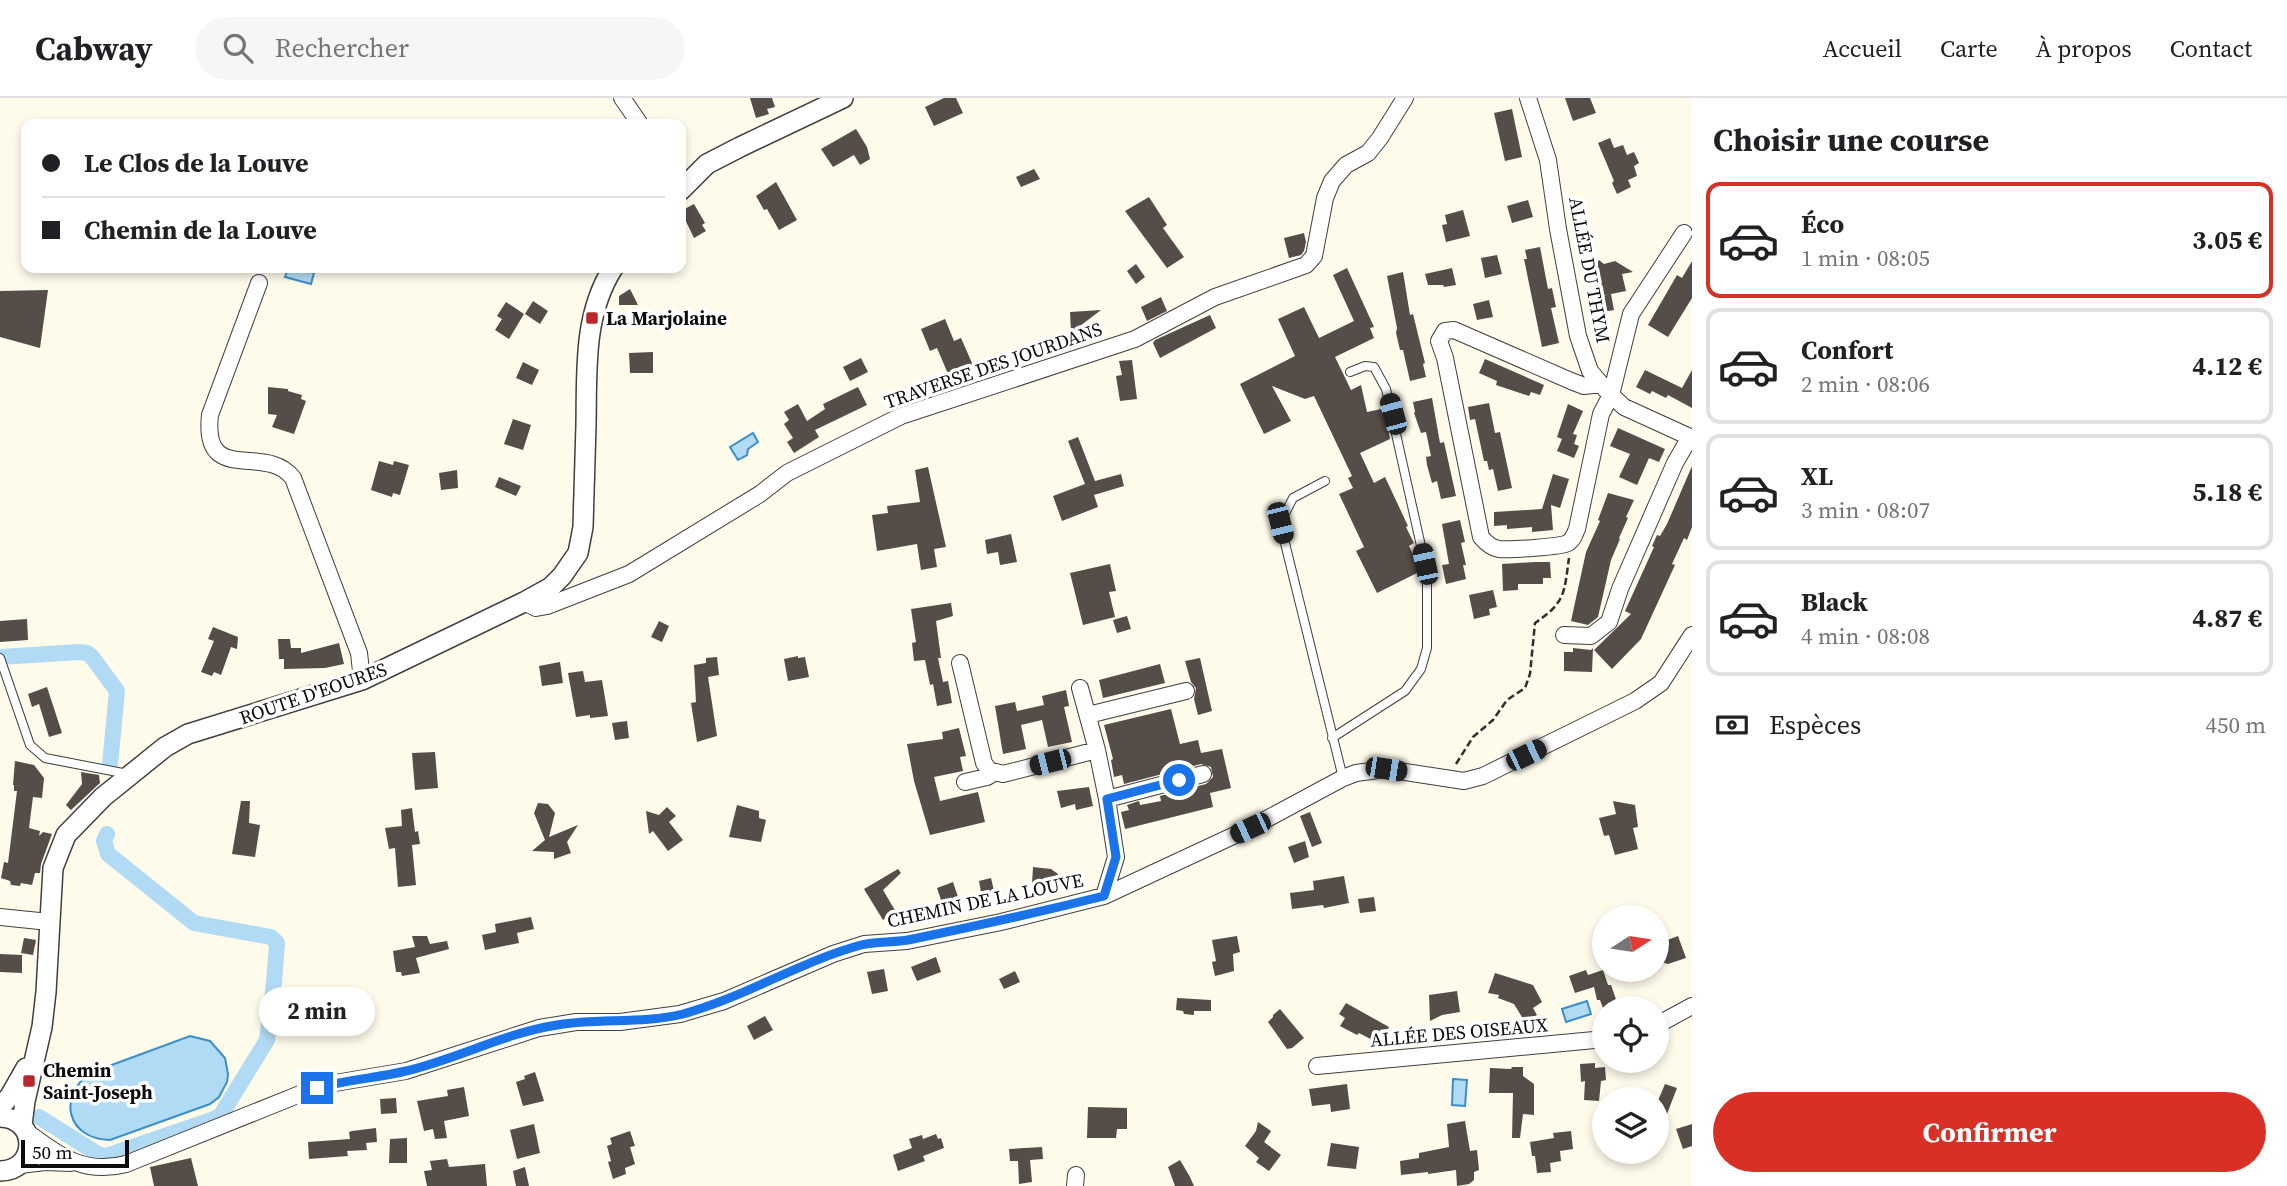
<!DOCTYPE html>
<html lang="fr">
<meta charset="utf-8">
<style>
:root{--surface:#fff;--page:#f6f6f6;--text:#202124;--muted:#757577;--line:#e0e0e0;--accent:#d93025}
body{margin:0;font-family:"Source Serif 4",serif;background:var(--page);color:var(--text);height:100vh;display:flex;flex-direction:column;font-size:26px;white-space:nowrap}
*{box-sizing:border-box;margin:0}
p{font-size:23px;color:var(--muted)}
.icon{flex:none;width:38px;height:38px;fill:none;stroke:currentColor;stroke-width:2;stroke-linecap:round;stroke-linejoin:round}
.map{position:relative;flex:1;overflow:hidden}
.panel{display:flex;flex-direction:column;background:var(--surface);width:595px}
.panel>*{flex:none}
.banner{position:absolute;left:21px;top:21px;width:665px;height:154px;border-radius:14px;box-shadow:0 4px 10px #0003;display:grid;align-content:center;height:154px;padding:0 21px;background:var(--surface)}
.needle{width:46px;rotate:78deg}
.controls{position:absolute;left:1592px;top:807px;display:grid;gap:14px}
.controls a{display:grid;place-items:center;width:77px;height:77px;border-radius:50%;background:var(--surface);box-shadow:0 4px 10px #0003;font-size:35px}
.scale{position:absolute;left:21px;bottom:18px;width:108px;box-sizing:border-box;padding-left:7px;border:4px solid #0c0c0c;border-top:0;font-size:19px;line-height:24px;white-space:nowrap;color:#0c0c0c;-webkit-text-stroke:5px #fff;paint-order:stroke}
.end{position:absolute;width:32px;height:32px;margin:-16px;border:9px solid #1a73e8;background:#fff;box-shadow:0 0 0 4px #fff}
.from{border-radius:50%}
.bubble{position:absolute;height:49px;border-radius:24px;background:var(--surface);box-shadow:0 4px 10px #0003;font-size:23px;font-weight:700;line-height:49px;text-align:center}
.car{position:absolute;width:21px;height:42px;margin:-21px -10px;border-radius:9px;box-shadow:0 0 5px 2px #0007;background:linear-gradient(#222 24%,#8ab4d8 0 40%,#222 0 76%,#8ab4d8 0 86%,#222 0)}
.banner b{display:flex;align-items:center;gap:24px;height:66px;font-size:26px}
.banner b+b{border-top:2px solid var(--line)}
.banner i{width:18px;height:18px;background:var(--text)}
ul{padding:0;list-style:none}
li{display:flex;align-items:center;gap:21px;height:116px;margin:0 14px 10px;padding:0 7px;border:4px solid var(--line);border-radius:14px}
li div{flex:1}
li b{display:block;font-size:26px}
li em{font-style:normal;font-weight:700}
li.current{border-color:var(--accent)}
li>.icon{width:63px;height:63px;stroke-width:1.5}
h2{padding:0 21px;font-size:32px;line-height:84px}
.pay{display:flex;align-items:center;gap:18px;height:77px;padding:0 21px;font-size:26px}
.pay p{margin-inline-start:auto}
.primary-button{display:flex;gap:14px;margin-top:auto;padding:14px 21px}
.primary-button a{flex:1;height:80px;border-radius:42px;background:var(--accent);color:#fff;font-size:28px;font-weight:700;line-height:80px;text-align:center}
header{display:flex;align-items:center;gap:42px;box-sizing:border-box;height:98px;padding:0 35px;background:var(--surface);border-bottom:2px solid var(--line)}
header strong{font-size:33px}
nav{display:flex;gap:38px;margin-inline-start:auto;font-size:24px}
.search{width:490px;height:63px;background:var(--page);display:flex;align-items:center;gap:18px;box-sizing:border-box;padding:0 24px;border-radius:38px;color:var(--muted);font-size:26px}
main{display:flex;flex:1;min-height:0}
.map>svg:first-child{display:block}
.water{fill:#b1daf4;stroke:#3a8ec9;stroke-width:2}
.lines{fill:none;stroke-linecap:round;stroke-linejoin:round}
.canal{stroke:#b1daf4;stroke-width:16}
.building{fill:#544d48}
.service-casing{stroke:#3f3f3f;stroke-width:10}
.minor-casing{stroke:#3f3f3f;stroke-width:18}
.tertiary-casing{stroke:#3f3f3f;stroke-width:22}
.path{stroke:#2e2e2e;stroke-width:2.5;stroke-dasharray:7 3.5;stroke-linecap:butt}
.service{stroke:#fff;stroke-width:8}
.minor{stroke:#fff;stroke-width:16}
.tertiary{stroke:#fff;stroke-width:19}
.route{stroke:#1a73e8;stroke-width:9}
.poi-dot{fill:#b7282d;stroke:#fff;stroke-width:2.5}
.labels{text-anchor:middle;stroke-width:7;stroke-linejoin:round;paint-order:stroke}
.street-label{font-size:19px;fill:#0c0c0c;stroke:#fff}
.poi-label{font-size:19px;font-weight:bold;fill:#0c0c0c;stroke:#fff;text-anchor:start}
</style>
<header>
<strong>Cabway</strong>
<div class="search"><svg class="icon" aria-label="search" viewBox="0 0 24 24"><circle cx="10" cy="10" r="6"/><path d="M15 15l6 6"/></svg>Rechercher</div>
<nav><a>Accueil</a><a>Carte</a><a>À propos</a><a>Contact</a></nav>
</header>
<main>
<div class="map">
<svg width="1692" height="1088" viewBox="0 0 1692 1088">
<rect width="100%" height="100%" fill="#fefbeb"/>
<path class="water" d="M288,170H297L314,175L311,186L285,179Z
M753,335L758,344L748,351L747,357L738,362L730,349Z
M1587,903L1591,916L1566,924L1562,911Z
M190,938L210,943L225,960L228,976L227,984L219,999L210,1006L110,1042C67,1041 57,999 90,975Z
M1453,981L1467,982L1465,1008L1452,1007Z"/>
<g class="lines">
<path class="canal" d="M0,559L79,554L87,555L92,559L117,593L110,667
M39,1019L98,1056L106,1058L214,1021L221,1017L267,942L274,885L277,845L271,839L194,825L108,756L104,743L107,736"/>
</g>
<path class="building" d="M750,0H772L775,9L767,11L769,16L756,20Z
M944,0H956L963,15L934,28L925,9Z
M1565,0H1590L1596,15L1573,23Z
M1512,11L1522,59L1505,63L1494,15Z
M856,31L867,49L870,61L860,67L854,57L833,69L821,51Z
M1610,40L1614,50L1623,47L1627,57L1634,54L1639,65L1634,68L1637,78L1628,82L1631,89L1617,96L1612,85L1614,83L1598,45Z
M1034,71L1040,81L1021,89L1016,79Z
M776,84L797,122L779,132L767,111L764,112L756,98Z
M1149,99L1167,127L1163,130L1184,159L1167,170L1125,113Z
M1528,102L1533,119L1512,125L1507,108Z
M694,106L705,125L702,127L706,133L694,140L681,113Z
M1463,112L1470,138L1446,144L1442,127L1447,126L1445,117Z
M1304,135L1306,144L1304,153L1301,157L1289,160L1284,140Z
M1540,149L1548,191L1552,190L1556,209L1551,210L1559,245L1542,249L1524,161H1527L1525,152Z
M1497,157L1502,176L1485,180L1481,160Z
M1599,162L1604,166L1615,163L1633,174L1622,176L1626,193L1601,198L1594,169Z
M1692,163V200L1668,239L1648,227L1677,177L1682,180Z
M1136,166L1145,179L1136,186L1127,173Z
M1347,170L1374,229L1370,230L1374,240L1335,259L1351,292L1361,287L1367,314L1381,311L1386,321L1390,341L1360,355L1374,385L1385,379L1408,428L1406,429L1414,445L1409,448L1418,466L1419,474L1377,495L1356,453L1364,449L1339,396L1353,390L1348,380L1352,378L1314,298L1305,301L1272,288L1291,323L1264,336L1240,286L1295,258L1278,221L1304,209L1319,240L1354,223L1333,177Z
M1452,170L1456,187L1444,189L1443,187H1428L1425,176Z
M1403,174L1410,217L1413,216L1425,265L1423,266L1426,279L1410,283L1403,252H1400L1396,235L1397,230L1387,178Z
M630,191L638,207H619V198Z
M48,192L40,250L0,239V193Z
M1611,196L1614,212L1597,215L1594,200Z
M1161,199L1167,213L1147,223L1141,209Z
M1489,202L1493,219L1477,222L1473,206Z
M533,203L548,213L540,226L525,216Z
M506,204L524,216L509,241L495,232L502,221L497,218Z
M1101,212L1080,228L1071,235L1070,214Z
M1210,217L1216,230L1160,260L1153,245L1155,242Z
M945,221L954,243L961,240L972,265L974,283L954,290L937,250L930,253L921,231Z
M653,254V275H630L629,255Z
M861,260L868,274L850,283L843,269Z
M1485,261L1544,287L1540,297L1531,294L1529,298L1496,287L1497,283L1479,275Z
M1132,262L1137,301L1120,303L1116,278L1122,277L1119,263Z
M523,264L539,272L532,287L516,280Z
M1645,272L1682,290L1692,272V310L1668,297L1666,300L1652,293L1650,296L1636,289Z
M268,289L288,291V293L302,297L301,301L306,303L294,336L272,329L277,317L268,316Z
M858,289L867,307L815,332L819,339L794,355L787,344L793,340L784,326L789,322L784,314L798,306L807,323L825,311L823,306Z
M1432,300L1440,345L1444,344L1456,398L1441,401L1437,383L1432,385L1427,367L1426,359L1431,358L1426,334L1421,335L1414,315L1415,314L1413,304Z
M1489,305L1495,335L1500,334L1512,390L1498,393L1493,371L1489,372L1487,363H1484L1475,321L1470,322L1468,309Z
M1568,306L1583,313L1573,336L1577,337L1574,346L1579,348L1574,360L1557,353L1562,341L1557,339Z
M513,321L531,327L523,352L504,346Z
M1618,330L1665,351L1659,364L1649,360L1637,387L1619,379L1630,356L1610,348Z
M1078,339L1095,383L1121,376L1124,388L1094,397L1098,409L1062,423L1053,398L1085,386L1068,343Z
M379,363L393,367L394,363L409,367L400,397L393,395L392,399L371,392Z
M1692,368V429L1687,442L1684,440L1672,466L1675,467L1641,541L1612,571L1594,552L1631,516L1625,513L1654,449L1652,448L1657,437L1660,438L1667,426Z
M928,369L946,449L934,451L937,469L921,472L917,446L877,453L872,417L888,415L887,408L920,404L915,372Z
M457,372L458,390L441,392L439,375Z
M1553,376L1569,381L1560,410L1551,407L1553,432L1532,434V429L1507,431V427L1494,428V414L1542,411Z
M499,379L521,388L516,398L495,389Z
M1608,395L1634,402L1626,419L1628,420L1619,440L1620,441L1611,462L1598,519L1588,527L1571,523L1586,454L1600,423L1598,422Z
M1460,422L1465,444L1461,445L1466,467H1463L1466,481L1446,486L1442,467L1449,466L1442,426Z
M1011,436L1017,464L1000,467L998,454L987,456L985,442Z
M1534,464H1550L1551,480H1543V486H1518V492L1503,493L1502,466Z
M1110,466L1116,493L1109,494L1115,519L1083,527L1070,475Z
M1493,492L1497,509L1489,511L1490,517L1474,521L1469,497Z
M951,505L953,518L936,523L941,560H938L943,584L948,583L952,605L937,608L933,586L930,587L925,562L914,563L912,545L916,544L911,511Z
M1127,518L1131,531L1117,535L1113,522Z
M27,521L28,542L0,544V523Z
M659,523L669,528L662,544L651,539Z
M213,529L238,539L237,551L231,549L221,577L214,574L212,578L201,574L214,543L208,541Z
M278,541H290L291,550H301V555L339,545L344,566L325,570L284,571V561H279Z
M1573,550L1591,552L1593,550L1592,574L1564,573V554H1573Z
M798,558V560L805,559L809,579L788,583L784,561Z
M717,559L719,577L708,579L717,638L697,644L691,605L696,604L694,567L706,565V560Z
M1200,560L1212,613L1198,617L1194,601L1196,590L1191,584L1185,563Z
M560,564L563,585L542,588L539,568Z
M1160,566L1165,585L1103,600L1099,582Z
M583,573L585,584L602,582L608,618L590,620V617L576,619L568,575Z
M47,589L62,635L49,639L39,606L32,609L28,596Z
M1066,592L1069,608L1064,609L1072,644L1048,649L1042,622L1021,627L1026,651L1003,656L995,608L1015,604L1017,613L1044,607L1042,598Z
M1171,611L1180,646L1198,642L1201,655L1222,651L1231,690L1210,695L1213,709L1125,731L1121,714L1129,712L1127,707L1139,703L1140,707L1161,703L1160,698L1206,686L1213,679L1211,669L1201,666L1124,686L1122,677L1114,679L1111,662L1113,661L1104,627Z
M627,623L629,640L615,642L612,625Z
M959,630L966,658L960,659L963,673L934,679L940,703L978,694L985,724L930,737L914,683L907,646L943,641L942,634Z
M435,654L438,690L415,692L412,655Z
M15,663L34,667L44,680L42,700L33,699L29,730L40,733L39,738L43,734L52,736L41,766L40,775H35L32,787L21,785L20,788L11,787L10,783L1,780L4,764L8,765L17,693H14V687H13Z
M81,674L99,677L100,685L71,712L66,707L82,686Z
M1089,689L1093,708L1076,712L1075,706L1061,710L1057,693Z
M241,703H250L249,725L260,727L255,759L232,756Z
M1613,703L1635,707L1638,729L1633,730L1638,751L1615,757L1609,737L1604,738L1599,720L1616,716Z
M538,705L548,706L555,715L549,739L578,727L567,744L571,755L554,761V754L532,753L545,742L534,715Z
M737,707L759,713V720L766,722L761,744L729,739Z
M667,709L676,718L669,724L683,742L668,753L653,733L649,736L646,713L659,717Z
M412,710L415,734L418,733L420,746L412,747L416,787L398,789L395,750L389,751L385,730L402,728L401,712Z
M1310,714L1322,745L1312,749L1300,718Z
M1305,743L1309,759L1294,765L1288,749Z
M1033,769L1051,771L1058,776L1057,787L1032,786Z
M898,771L901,775L883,792L896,814L883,822L864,791Z
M1344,778L1349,805L1324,810L1323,807L1292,811L1290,795L1314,792L1313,783Z
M991,780L995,797L982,800L979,783Z
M953,784L959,802L956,803L958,810L945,814L937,790Z
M1374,799L1376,813L1360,815L1358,801Z
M531,819L534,831L517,835L519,845L485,852L482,837L496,834L495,826Z
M412,838H427L430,846L447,843L449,851L416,860L420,875L402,878L401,874H396L393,853L415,849Z
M1237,838L1240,854L1233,856L1234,873L1215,878L1212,864L1216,863L1212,842Z
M1678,838L1686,860L1668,866L1657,863V846Z
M24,840L36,842L33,857L21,855Z
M0,856L22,857V875L0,874Z
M936,859L941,874L917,883L911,869Z
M884,871L888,893L872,896L867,874Z
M1586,872L1588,877L1603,872L1608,887H1611L1619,910H1603L1600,902H1597L1594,889L1575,895L1569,878Z
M1015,873L1020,884L1004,891L999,881Z
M1495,875L1533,887L1542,904L1533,910L1537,917L1525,924L1514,906L1498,900L1499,897L1488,895Z
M1457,893L1460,914L1442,917L1430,923L1429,897Z
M1177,900L1211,902V913H1194V917L1184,916L1183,913L1176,912Z
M1346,905L1389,929L1380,946L1359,935L1357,937L1340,928L1345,920L1339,916Z
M1280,911L1304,940L1292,950L1287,951L1268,924L1273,919V917Z
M765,918L773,932L754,942L747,928Z
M1595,965V970L1605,969L1606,982L1601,983L1599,1003L1584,1002L1585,983L1581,984L1580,966Z
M1512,969H1523V978L1534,986V1017L1523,1016L1520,1040H1512L1513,995H1489L1490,970L1511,971Z
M535,974L544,1003L523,1008L516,984L525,981L524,978Z
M1347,986L1350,1011L1331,1014L1330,1006L1312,1008L1309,991Z
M1665,986L1677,990L1667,1016L1657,1013V1005Z
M464,989L469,1018L444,1023L447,1040L435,1041L433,1031L424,1033L417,1003L448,998L447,992Z
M396,1000L397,1015L381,1016L380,1001Z
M1088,1009L1127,1010V1031H1117L1116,1040H1087Z
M1465,1023L1470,1053L1477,1052L1479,1072L1474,1074V1082L1469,1086L1457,1088L1456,1072L1428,1076V1074L1401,1077L1400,1063L1419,1060V1055L1449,1049L1447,1026Z
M1258,1024L1271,1033L1264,1044L1281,1057L1269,1073L1256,1064L1259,1060L1245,1048L1256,1033Z
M534,1026L540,1055L517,1061L510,1032Z
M1692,1026V1048L1683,1051L1676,1031Z
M376,1030L377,1044L366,1045L367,1052L347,1053L348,1058L309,1061L308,1044L350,1041L349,1034L352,1033Z
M630,1033L635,1048L630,1049L635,1066L625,1070L626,1076L613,1081L608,1064L611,1063L607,1048L612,1046L610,1040Z
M1571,1033L1573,1051L1560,1053L1561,1063L1550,1065L1551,1074L1537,1075L1535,1058H1532L1530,1044L1554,1040L1553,1035Z
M936,1036L938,1041L941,1040L944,1050L923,1058L925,1063L898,1073L893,1057L912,1050L909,1041L922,1037L923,1041Z
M407,1040V1065H389L390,1041Z
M1331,1045L1359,1049L1356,1071L1327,1068Z
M1042,1049L1043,1061L1030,1062L1032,1084L1019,1086L1018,1063H1010L1009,1051Z
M191,1060L198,1088H154L150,1069Z
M447,1061L449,1069L485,1066L487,1088H427L424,1073L432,1072L430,1063Z
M1180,1062L1190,1079L1194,1088H1175L1168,1069Z
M525,1069L529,1088H516L513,1073Z"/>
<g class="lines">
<defs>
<path id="service" d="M1325,383L1293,400L1280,425L1343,680
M0,560L30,647L45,660L128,676
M1332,640L1405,593L1421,571L1427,550V485L1425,466L1386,291L1374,269L1365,268L1350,274"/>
<path id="minor" d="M622,0L640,26
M1528,0L1548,62L1558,131L1578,238L1590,273L1606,292L1624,309L1692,340
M259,185L210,317C202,389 265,344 293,380L359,555L362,582
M1601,286L1584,288L1571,283L1454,232L1445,233L1439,243L1445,260L1481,439C1486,445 1491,450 1499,451C1510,452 1560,449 1568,445C1574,441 1574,437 1577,431L1601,316L1611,297L1631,216L1684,135
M524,504L536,510L547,508L629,476L760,396L787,375L901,318L1135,241L1215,199L1306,167L1314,158L1325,100L1332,83L1346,67L1368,55L1380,40L1405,0
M1564,537L1591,538L1609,524L1620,491L1675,365L1690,339
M960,565L984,665L989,672L1003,676L1097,652
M1080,590L1097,652L1107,701L1116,759L1104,798
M1088,617L1186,593
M965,684L987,679L995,674
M1107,701L1203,676
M0,819L49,824
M1657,927L1692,908
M1317,968L1605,941
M27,1034C60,1058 84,1077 126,1066L300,996L335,985L406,973L539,930L576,924H620L680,916L724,903L833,856L864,846L907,843L1001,824L1104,798L1250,730L1343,680L1356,675L1386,671L1464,683L1483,678L1635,603L1661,585L1692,537
M20,1067L45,1064L71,1065
M1075,1088L1076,1077"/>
<path id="tertiary" d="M681,92L707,66L740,49L843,0
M0,1009L10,998L26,970
M0,1019C39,1020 38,1073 0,1073
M22,1027L25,1003L42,929L46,894L53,770L66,737L103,699L165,649L188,636L362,582L524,504L551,489L562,478L578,455L583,429C584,395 585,361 586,327C587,273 583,217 613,170"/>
</defs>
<use href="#service" class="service-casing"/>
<use href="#minor" class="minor-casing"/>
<use href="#tertiary" class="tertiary-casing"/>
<path class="path" d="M1456,666L1473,639L1493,622L1507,602L1525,590L1530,576L1535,525C1566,504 1564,495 1569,460"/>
<use href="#service" class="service"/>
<use href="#minor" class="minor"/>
<use href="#tertiary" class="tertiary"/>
</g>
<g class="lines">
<path class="route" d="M317,990C346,982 376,980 406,973C457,961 505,935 557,927C599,920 642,926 683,916C745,899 799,864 861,847C877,843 896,845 913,841C977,828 1040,814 1104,798L1116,759L1107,701L1179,682"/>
</g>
<g class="poi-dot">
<rect x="585" y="213" width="14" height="14" rx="3.5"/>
<rect x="22" y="976" width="14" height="14" rx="3.5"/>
</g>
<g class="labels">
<g class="street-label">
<text transform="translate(1590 172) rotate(79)" y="7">ALLÉE DU THYM</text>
<text transform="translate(993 267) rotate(-19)" y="7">TRAVERSE DES JOURDANS</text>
<text transform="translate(313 595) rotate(-19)" y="7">ROUTE D'EOURES</text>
<text transform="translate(985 802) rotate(-12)" y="7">CHEMIN DE LA LOUVE</text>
<text transform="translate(1459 934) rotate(-5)" y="7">ALLÉE DES OISEAUX</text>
</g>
<g class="poi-label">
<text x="606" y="227">La Marjolaine</text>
<text x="43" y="979">Chemin<tspan x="43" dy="22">Saint-Joseph</tspan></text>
</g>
</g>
</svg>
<div class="controls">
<a><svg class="needle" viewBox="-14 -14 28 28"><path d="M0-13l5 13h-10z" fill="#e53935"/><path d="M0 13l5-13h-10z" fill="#757577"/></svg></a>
<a><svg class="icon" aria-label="locate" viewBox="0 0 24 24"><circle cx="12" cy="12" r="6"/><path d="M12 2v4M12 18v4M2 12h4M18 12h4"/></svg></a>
<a><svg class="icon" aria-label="layers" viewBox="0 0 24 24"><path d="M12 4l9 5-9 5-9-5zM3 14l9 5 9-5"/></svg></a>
</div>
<div class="scale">50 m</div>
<i class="end from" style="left:1179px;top:682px"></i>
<i class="end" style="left:317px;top:990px"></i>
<div class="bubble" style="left:259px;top:889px;width:116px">2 min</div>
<i class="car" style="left:1393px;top:316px;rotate:345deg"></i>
<i class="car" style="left:1280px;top:425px;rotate:166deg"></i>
<i class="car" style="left:1425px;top:466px;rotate:348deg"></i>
<i class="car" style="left:1526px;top:657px;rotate:64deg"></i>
<i class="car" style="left:1050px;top:664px;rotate:256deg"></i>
<i class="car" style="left:1386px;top:671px;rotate:99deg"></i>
<i class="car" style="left:1250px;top:730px;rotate:245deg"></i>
<div class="banner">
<b><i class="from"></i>Le Clos de la Louve</b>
<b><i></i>Chemin de la Louve</b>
</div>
</div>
<section class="panel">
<h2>Choisir une course</h2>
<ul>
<li class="current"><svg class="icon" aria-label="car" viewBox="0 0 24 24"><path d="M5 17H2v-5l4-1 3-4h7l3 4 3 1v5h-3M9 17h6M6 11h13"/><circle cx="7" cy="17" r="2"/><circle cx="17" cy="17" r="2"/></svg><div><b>Éco</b><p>1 min · 08:05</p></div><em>3.05 €</em></li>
<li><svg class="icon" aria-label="car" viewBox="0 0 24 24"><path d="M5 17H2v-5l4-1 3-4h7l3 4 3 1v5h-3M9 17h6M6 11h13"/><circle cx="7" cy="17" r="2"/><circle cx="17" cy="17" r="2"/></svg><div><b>Confort</b><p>2 min · 08:06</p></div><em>4.12 €</em></li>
<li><svg class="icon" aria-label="car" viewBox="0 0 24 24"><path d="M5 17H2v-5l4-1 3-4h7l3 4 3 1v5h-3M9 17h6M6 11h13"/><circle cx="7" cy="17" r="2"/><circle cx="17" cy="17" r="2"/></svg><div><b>XL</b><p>3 min · 08:07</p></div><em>5.18 €</em></li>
<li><svg class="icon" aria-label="car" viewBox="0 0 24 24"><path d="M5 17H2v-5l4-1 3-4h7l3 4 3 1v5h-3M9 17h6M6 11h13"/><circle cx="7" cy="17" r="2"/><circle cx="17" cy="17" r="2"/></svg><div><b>Black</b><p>4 min · 08:08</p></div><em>4.87 €</em></li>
</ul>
<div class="pay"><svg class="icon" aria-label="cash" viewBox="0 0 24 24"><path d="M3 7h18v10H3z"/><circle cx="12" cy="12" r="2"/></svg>Espèces<p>450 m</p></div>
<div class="primary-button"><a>Confirmer</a></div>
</section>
</main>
